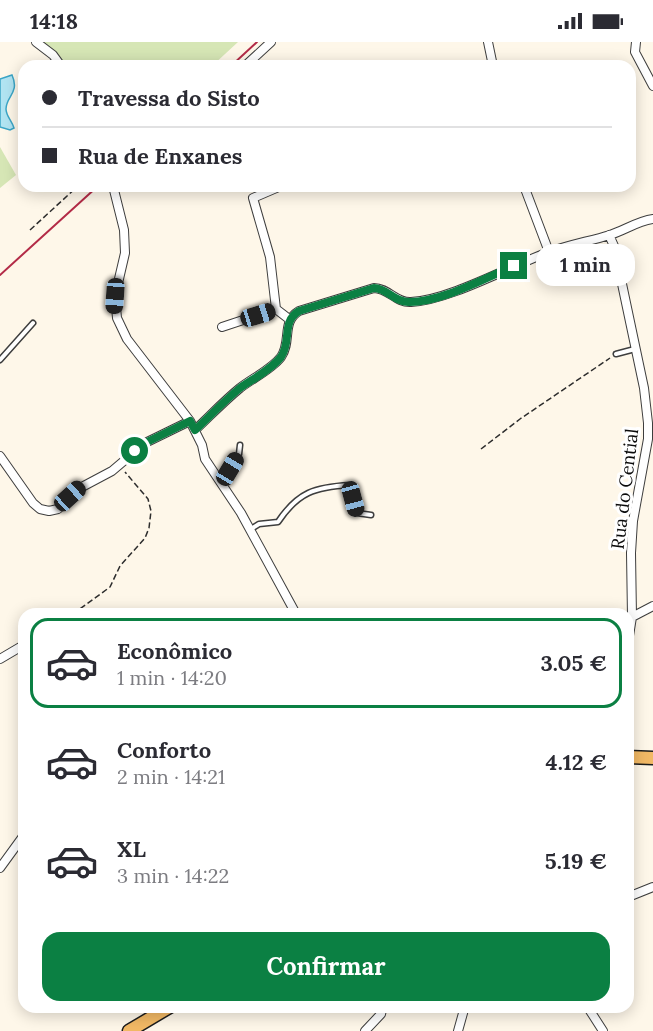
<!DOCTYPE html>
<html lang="pt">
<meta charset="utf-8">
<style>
:root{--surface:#fff;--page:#f7f7f7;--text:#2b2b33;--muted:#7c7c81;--line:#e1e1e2;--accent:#0b8043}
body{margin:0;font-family:Lora,serif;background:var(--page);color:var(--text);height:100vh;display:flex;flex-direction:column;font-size:22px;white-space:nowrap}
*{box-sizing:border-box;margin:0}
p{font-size:20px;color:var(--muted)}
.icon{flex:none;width:33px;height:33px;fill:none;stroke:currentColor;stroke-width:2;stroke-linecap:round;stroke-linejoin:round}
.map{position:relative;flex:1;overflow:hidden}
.side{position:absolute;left:18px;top:566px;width:616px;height:405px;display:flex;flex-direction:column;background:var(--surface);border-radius:18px;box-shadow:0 3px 15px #0003}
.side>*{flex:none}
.top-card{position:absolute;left:18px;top:18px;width:618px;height:132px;border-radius:18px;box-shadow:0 3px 15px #0003;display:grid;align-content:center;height:132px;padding:0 24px;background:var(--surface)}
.end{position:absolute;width:27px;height:27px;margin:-14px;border:8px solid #0b8043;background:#fff;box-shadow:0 0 0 3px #fff}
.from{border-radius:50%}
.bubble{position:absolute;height:42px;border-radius:18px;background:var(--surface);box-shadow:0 3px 15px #0003;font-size:20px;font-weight:700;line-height:42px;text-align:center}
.car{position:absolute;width:18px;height:36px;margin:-18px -9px;border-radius:8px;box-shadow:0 0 4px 2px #0007;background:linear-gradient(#222 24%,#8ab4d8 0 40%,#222 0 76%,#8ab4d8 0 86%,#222 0)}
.top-card b{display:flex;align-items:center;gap:21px;height:57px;font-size:22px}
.top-card b+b{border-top:2px solid var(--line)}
.top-card i{width:15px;height:15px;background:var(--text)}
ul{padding:10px 0 0;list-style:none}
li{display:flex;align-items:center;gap:18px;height:90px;margin:0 12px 9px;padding:0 12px;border:3px solid transparent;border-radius:18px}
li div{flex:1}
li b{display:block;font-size:22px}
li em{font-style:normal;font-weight:700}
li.active{border-color:var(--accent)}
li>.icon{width:54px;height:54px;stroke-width:1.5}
.button{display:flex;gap:12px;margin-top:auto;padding:12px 24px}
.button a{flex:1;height:69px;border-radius:18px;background:var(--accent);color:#fff;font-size:24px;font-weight:700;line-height:69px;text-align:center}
.status{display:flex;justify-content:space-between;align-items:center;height:42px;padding:0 30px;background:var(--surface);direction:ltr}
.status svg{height:16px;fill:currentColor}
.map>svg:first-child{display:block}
.green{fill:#d6e6b5}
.water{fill:#b1e4f2;stroke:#3ba5c6;stroke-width:1.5}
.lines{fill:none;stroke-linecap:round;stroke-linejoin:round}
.lane-casing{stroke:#3e3e3e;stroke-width:7}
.street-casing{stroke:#3e3e3e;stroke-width:10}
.primary-casing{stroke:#1c1c1c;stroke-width:15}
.path{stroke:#2d2d2d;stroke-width:1.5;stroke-dasharray:6 3;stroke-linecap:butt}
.lane{stroke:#fff;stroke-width:4}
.street{stroke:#fff;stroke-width:8}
.primary{stroke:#f2b965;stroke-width:12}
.rail{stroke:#b32b47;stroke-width:2}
.route{stroke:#0b8043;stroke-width:8}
.labels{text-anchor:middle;stroke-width:6;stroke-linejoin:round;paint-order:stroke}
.street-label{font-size:18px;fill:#0b0b0b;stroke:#fff}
</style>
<div class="status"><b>14:18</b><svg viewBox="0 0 49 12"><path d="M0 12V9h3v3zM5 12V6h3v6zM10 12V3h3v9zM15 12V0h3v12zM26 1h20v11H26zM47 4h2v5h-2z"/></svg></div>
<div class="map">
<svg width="653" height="989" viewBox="0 0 653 989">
<rect width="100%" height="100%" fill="#fef7e9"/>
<path class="green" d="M41,0H238L212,24H65Z
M0,105L16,133L0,146Z"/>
<path class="water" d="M12,33C20,51 6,54 6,67C6,74 12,79 14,86L10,88L0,85V37Z"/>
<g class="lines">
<defs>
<path id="lane" d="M616,312L635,307
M0,318L33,281
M222,442L239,412L240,403
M251,487L259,482L278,480C298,450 315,445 350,443L357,471L371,473"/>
<path id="street" d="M36,0L53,13L61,24
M488,0L493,24
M636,0L635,10L653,44
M245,24L271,0
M113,144L124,188L125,211L115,254L117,276L127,297L190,379L202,403L205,417L241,471L296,572
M524,144L549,210
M609,193L614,204L644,346L648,381V397L633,479L631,511L632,575L628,600
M276,267L270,215L253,156L281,144
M222,285L276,267L289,277
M195,388C210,374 224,359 240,346C253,336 272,327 281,315C292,299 281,280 299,269L374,246C388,246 396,261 411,260C450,258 510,224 549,210C569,203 590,199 610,193C625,188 638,179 653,177
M0,414L33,461L40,467L49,469L58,467L80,446L112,429L145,401L190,379
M632,575L653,564
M0,617L22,604
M0,826L24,793
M628,855L653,845
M587,964L603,989
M365,989L381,972L383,964
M458,989L465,964"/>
<path id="primary" d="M628,715L653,716
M129,989L171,964"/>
</defs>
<use href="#lane" class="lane-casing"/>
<use href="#street" class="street-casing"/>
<use href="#primary" class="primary-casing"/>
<path class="path" d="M30,188L78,144
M481,407L520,377L610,316
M73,572L110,545L120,524L145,496L149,486L151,469L148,457L125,430"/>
<use href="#lane" class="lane"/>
<use href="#street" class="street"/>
<use href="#primary" class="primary"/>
<path class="rail" d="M231,24L257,0
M0,233L98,144"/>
</g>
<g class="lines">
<path class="route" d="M135,409L145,401L190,379L195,388C210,374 224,359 240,346C253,337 272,327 281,315C292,299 281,280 299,269L374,246C387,246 394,260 408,260C440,261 485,236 514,224"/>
</g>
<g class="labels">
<g class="street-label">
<text transform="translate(625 447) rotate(-83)" y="6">Rua do Cential</text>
</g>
</g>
</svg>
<i class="end from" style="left:135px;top:409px"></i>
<i class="end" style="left:514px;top:224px"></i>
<div class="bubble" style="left:536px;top:202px;width:99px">1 min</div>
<i class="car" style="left:115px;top:254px;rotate:184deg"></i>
<i class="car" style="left:258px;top:273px;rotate:73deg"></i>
<i class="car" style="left:230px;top:427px;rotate:31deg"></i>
<i class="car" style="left:70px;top:454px;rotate:48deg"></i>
<i class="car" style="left:353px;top:457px;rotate:165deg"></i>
<div class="top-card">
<b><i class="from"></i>Travessa do Sisto</b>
<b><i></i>Rua de Enxanes</b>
</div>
<section class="side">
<ul>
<li class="active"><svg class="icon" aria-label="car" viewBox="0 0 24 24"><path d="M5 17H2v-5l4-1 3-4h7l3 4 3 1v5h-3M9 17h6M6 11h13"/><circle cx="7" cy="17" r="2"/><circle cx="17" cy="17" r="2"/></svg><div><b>Econômico</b><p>1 min · 14:20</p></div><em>3.05 €</em></li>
<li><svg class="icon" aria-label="car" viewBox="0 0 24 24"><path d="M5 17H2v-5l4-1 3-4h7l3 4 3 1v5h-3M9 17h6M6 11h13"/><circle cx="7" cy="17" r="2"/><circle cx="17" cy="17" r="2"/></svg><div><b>Conforto</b><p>2 min · 14:21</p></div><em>4.12 €</em></li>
<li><svg class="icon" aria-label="car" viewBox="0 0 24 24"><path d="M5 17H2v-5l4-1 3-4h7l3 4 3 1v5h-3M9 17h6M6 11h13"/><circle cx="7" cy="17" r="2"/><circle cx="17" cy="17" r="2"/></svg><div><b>XL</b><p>3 min · 14:22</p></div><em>5.19 €</em></li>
</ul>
<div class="button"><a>Confirmar</a></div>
</section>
</div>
